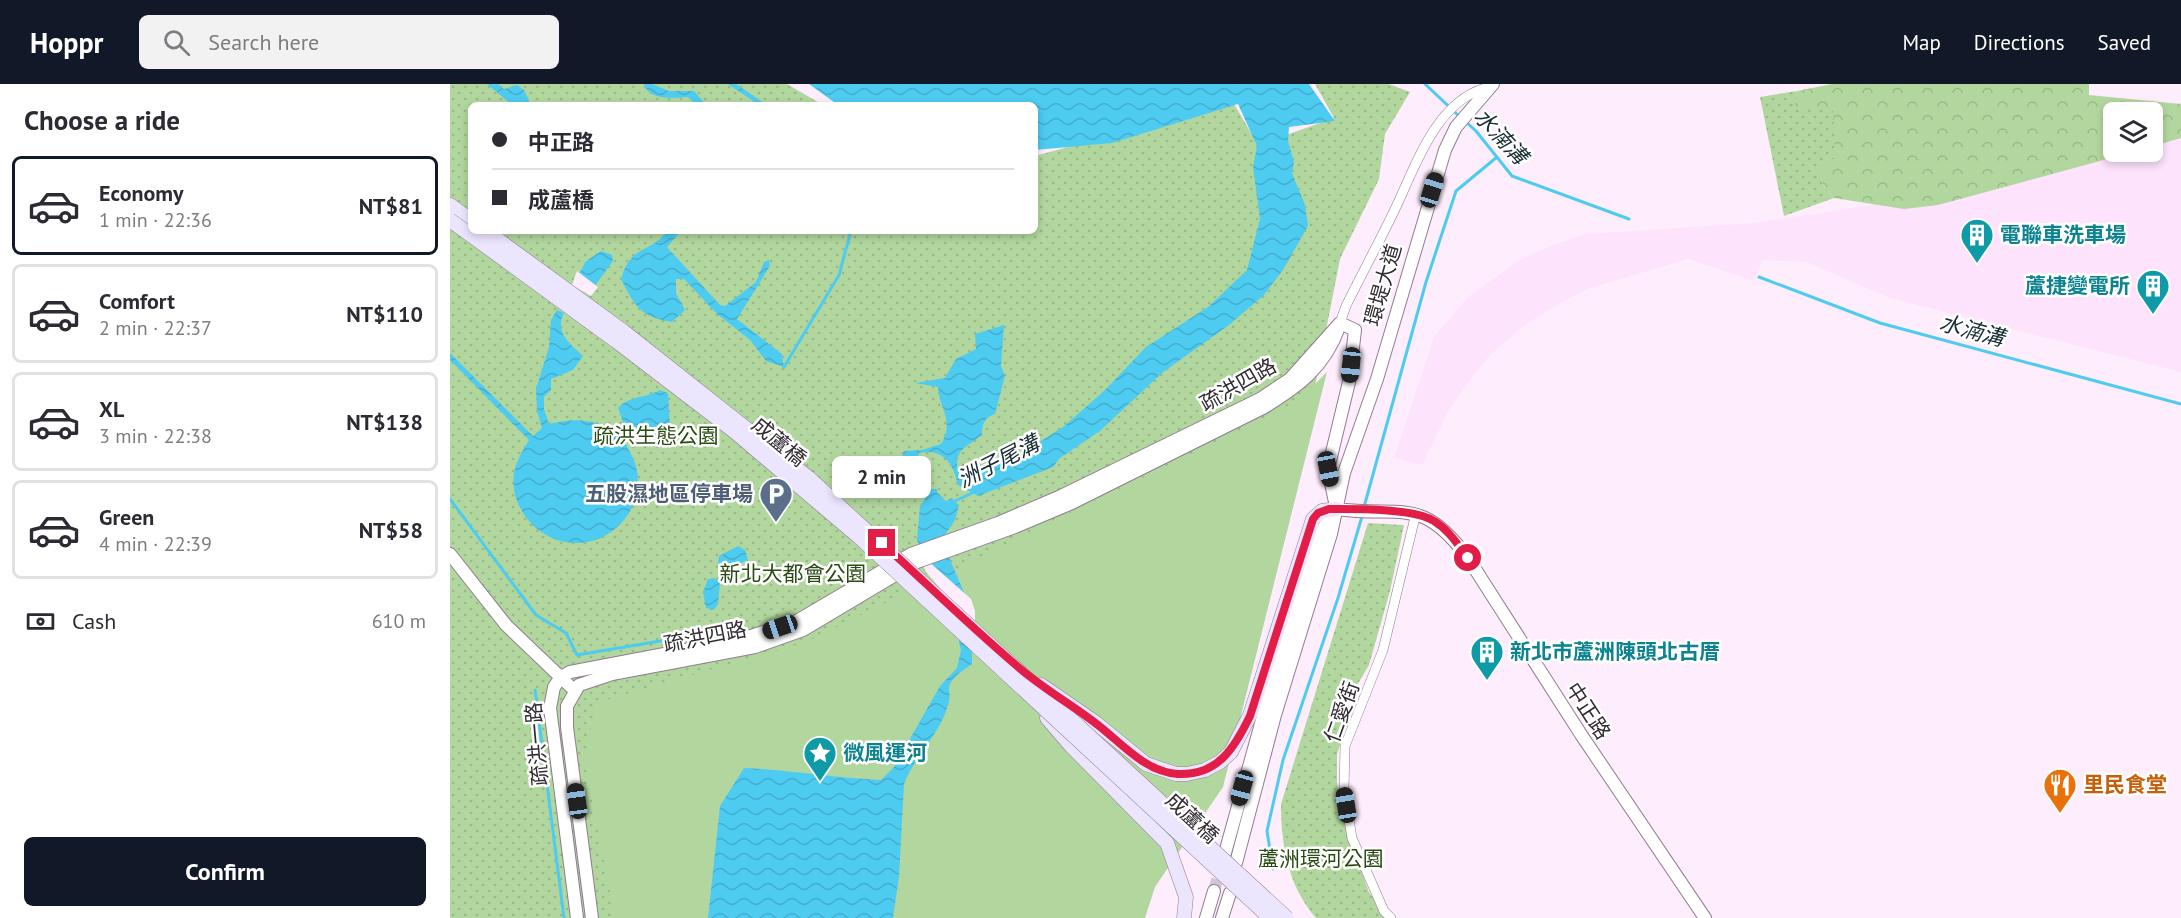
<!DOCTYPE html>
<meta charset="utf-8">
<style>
:root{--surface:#fff;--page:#f2f2f3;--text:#2b2b33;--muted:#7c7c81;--line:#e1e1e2;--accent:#111827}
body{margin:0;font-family:"PT Sans","Noto Sans TC",sans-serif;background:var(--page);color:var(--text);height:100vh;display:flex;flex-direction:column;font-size:22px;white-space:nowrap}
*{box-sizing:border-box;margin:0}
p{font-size:20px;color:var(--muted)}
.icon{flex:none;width:33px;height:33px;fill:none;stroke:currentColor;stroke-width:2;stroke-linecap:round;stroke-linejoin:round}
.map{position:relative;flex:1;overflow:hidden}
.details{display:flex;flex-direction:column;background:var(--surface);width:450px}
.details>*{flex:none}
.guide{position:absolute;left:18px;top:18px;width:570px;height:132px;border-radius:9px;box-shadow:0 3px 9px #0003;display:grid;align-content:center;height:132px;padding:0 24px;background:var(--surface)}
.tools{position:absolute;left:1653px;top:18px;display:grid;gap:12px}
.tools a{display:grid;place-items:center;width:60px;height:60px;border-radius:9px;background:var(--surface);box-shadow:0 3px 9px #0003;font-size:30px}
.end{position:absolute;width:27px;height:27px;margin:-14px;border:8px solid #e11d48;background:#fff;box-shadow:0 0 0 3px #fff}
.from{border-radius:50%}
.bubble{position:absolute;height:42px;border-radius:9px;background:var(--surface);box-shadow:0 3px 9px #0003;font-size:20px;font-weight:700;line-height:42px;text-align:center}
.car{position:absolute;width:18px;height:36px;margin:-18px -9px;border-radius:8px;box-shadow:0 0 4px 2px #0007;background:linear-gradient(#222 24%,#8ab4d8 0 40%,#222 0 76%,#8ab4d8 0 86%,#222 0)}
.guide b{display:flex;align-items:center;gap:21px;height:57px;font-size:22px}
.guide b+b{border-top:2px solid var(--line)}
.guide i{width:15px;height:15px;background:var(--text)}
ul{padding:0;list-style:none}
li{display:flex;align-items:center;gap:18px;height:99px;margin:0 12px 9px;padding:0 12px;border:3px solid var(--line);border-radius:9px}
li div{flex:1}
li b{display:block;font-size:22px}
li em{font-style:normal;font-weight:700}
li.on{border-color:var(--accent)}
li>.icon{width:54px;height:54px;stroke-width:1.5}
h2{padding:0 24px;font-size:27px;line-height:72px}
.pay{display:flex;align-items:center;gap:15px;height:66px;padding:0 24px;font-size:22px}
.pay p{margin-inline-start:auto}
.action{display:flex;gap:12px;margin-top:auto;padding:12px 24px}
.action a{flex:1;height:69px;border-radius:9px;background:var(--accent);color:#fff;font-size:24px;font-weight:700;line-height:69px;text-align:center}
header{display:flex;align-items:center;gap:36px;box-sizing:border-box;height:84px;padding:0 30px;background:var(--accent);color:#fff}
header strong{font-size:28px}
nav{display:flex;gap:33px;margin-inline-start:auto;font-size:21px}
.search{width:420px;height:54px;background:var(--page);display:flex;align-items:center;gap:15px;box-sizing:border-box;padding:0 21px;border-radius:9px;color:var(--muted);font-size:22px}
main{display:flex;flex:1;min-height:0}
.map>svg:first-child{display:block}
.built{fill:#fde3fc}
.forest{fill:url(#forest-crowns)}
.park{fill:url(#park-dots)}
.pitch{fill:#b2d79e}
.water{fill:url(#water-waves)}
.pier{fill:#feedfd}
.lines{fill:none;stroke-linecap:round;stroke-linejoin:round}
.stream{stroke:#4dcbf1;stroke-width:3}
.tertiary-tunnel{stroke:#d5c6d5;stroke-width:12;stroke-dasharray:12 6;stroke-linecap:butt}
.minor-casing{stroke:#8f7d8f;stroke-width:10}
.tertiary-casing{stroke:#8f7d8f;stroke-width:14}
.secondary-casing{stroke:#8f7d8f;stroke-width:15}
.minor{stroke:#fff;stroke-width:9}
.tertiary{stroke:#fff;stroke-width:12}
.secondary{stroke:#ece5fe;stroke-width:14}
.secondary-bridge-casing{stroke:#8f7d8f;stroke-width:15;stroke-linecap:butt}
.secondary-bridge{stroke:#ece5fe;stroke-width:14}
.route{stroke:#e11d48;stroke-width:8}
.labels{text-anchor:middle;stroke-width:5;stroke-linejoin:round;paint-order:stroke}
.culture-label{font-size:21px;font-weight:bold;fill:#0d838f;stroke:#fff;text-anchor:start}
.street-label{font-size:21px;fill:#332c33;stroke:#fff}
.park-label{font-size:21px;fill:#2a4b13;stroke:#fff}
.service-label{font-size:21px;font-weight:bold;fill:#4e5e75;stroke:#fff;text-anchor:end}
.food-label{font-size:21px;font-weight:bold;fill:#c56008;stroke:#fff;text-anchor:start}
.water-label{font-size:22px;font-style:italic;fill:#182d34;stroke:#fff}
</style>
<header>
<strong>Hoppr</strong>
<div class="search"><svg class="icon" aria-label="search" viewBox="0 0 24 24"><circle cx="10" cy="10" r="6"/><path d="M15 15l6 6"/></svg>Search here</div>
<nav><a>Map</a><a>Directions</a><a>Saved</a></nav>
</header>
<main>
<section class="details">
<h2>Choose a ride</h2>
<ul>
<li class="on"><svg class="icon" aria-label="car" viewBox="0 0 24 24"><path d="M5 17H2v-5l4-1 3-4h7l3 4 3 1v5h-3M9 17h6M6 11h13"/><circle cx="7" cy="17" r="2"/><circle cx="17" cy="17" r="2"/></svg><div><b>Economy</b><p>1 min · 22:36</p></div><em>NT$81</em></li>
<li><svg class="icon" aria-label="car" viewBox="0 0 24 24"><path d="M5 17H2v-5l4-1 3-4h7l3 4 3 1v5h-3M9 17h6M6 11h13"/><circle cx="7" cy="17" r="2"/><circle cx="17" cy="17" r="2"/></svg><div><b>Comfort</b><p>2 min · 22:37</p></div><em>NT$110</em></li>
<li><svg class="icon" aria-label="car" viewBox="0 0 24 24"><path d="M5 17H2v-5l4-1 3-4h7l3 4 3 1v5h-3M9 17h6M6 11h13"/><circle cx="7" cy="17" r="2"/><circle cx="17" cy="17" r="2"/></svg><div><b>XL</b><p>3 min · 22:38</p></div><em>NT$138</em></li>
<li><svg class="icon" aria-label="car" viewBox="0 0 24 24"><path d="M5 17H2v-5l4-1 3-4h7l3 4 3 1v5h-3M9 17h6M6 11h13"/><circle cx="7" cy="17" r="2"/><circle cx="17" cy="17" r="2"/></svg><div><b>Green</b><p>4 min · 22:39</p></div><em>NT$58</em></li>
</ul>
<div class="pay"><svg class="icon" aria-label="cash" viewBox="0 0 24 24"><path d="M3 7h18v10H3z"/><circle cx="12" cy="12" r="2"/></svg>Cash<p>610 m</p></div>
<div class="action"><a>Confirm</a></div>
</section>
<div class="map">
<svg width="1731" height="834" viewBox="0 0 1731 834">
<defs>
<pattern id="forest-crowns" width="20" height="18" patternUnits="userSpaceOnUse" patternTransform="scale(1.5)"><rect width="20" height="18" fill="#b2d79e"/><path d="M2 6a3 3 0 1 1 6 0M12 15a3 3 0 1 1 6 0" fill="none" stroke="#9ab989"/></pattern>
<pattern id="park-dots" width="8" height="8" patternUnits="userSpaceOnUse" patternTransform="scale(1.5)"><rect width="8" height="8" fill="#b2d79e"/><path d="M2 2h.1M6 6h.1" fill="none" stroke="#9ab989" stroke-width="1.8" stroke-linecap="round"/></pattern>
<pattern id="water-waves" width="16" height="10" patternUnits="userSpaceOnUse" patternTransform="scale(1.5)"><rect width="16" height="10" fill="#4dcbf1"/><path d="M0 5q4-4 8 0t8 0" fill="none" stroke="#44aecf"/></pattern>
</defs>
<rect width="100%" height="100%" fill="#feedfd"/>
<path class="built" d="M1731,37V288L1440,214L1357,178L1312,176L1304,197L1238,175L1140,204L1106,221L1072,243L1040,271L1017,300L999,326L972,381L944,374L984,253L1018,213L1068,177L1101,162L1136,150L1304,139L1442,118L1664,68H1702L1703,44Z"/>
<path class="forest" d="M1382,0H1639V11L1731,20V54L1703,62L1702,28H1664V68H1683L1488,121L1454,125L1384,114L1373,101L1344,24L1347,7Z"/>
<path class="park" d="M0,0H337L373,21H21V147H585V72L783,18L808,61L884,34L865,0H939L960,8L935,50L929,95L890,175L851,374L684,834H0Z
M1347,7L1345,24L1383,27L1385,74L1368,82L1373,101L1384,114L1334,132L1310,13Z
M918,439L954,441L940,507L919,581L896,620V643L887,670V698L898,752L919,808L936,834H866C838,802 831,761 831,720Z"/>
<path class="pitch" d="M877,288L773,703L705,803L695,834H165L134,675L146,619L356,558L847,318Z"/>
<path class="water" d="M37,0H48L54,5L67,1L74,6L81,21H62Z
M194,0H202L219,7H244L256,21H246L238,13C224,14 199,17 194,0Z
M278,0H286L317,21H309Z
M359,0H859L885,37L839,43L838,57L844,78L842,89L855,121L858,142L833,186L814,211L779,241L712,289L650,347L610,374L603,383L528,412L508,401C503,379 493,364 469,369L466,377L469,395L452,373L454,367L472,366L491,360C505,336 489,325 488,303L465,299L495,294L506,275L526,265L525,250L554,241L551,282L555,292L545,330C535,333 532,340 532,350C519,364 503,363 508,388L512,390L534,385L574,368L613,343L655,306L696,263L758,223L797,186L810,135L803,83L807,62L788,20L662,59L585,66V21H388Z
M218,147H231L217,163L270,221L275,222L306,198L314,178L319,176L320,182L287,235L332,270L334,283L316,277L300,256L267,230L234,195H226V209L235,226L222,238C191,233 185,223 171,195C181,160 198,171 218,147Z
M151,167L162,171L163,177L139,210L125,199L135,178Z
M107,226L114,229C104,248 120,260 133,272L123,286L101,295V306L94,313V325L99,340C125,334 145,334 167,350L174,341L168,324C178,312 197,314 210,306L218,309L220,343L215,355L187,353L174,357C181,370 188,381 188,396C189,431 158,461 123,459C88,457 59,424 64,389C66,377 73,366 79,356L0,276V269L83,352L92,344L87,327L86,305L99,263L101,236Z
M476,405H487V408L496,417L502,414L509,421L505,436L495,451V464L522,527V580C515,585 500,594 499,604C499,607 500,613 499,617C492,649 465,671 454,700L449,793L443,834H258L270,722L294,684C340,686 385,694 431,696L444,683L490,602L507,584L511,566L498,509L479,486L467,456L470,422L477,412Z
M288,462L295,466L298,476L276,486L268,479L269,472Z
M264,494L270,499L268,520L264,526L256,524L253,508L258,495Z"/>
<path class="pier" d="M127,187L148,203L141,212L122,201Z
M468,468L521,515L525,527V563L495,510L476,488Z"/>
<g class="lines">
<path class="stream" d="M975,0L1011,34
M1016,38L1026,47L1062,92L1179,135
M1309,193L1430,239L1731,320
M334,283L389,191L401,147
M0,415L86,531L116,549L127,571L270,547
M503,418L524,408
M914,423L976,198L1006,107L1047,73
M85,606L114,834
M823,785L817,747L833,676L888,514L913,429"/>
<path class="tertiary-tunnel" d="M764,807L772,779"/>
<defs>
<path id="minor" d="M890,239L896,222C912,189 930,157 946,123C966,81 987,15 1039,3
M941,834L934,827L902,754L894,705L895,662L933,566L966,429"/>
<path id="tertiary" d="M885,418L878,385L899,298L905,246L890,239
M886,425C954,434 971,411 1018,474L1132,652L1255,834
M0,470L56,541L124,606
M775,769L815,625L870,449L882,431
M786,779L825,631L881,450L894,389L927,295L995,66L1006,43L1043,0
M127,834L100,624L104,603L111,593L120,588L288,556L345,538L461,470L548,439L611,412L810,315L840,295L890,239
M142,834L117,643V622L129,601L162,590L305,563L353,546L467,478L565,443L622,419L813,324C849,302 875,283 889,243
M756,834L764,807
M772,834L780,809"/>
<path id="secondary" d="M0,121L21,136
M591,601L646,639L696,680L726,690H737L755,686L770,678L781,668L800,631L863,435L872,427L886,425
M597,634L621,662L717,759L736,813L734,834"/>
</defs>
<use href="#minor" class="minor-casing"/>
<use href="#tertiary" class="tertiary-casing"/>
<use href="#secondary" class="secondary-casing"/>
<use href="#minor" class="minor"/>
<use href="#tertiary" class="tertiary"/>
<use href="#secondary" class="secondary"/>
<defs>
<path id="secondary-bridge" d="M0,136L166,257L285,348L409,453L820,834
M36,147L173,247L359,394L837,834"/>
</defs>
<use href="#secondary-bridge" class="secondary-bridge-casing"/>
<use href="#secondary-bridge" class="secondary-bridge"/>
</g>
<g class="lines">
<path class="route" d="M432,459C477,500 521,543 567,582C591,603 619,619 644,638C670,657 694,688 728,690C768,692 785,663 800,632L863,435L868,429L879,425C904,425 964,424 984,437C999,446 1008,461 1018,474"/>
</g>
<defs>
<symbol id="building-pin" viewBox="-11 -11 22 30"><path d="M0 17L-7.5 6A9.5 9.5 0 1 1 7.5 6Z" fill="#0f9aa8" stroke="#fff"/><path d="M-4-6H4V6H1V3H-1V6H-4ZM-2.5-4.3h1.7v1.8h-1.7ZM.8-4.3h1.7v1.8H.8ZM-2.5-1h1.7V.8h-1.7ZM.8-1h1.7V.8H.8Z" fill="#fff"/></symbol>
<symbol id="parking-pin" viewBox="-11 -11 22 30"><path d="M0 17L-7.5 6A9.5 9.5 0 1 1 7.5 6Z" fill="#5c6f8a" stroke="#fff"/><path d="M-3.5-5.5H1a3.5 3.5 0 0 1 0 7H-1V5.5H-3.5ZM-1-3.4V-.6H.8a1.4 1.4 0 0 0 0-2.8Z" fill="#fff"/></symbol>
<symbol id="sight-pin" viewBox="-11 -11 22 30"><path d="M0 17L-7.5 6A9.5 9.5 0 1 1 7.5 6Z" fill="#0f9aa8" stroke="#fff"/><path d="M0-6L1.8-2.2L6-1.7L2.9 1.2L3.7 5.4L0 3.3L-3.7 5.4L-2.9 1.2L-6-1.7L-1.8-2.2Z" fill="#fff"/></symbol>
<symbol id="restaurant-pin" viewBox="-11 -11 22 30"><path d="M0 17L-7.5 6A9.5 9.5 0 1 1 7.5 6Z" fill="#e8710a" stroke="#fff"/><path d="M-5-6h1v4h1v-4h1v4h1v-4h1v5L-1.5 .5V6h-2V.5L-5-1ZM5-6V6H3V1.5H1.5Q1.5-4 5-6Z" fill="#fff"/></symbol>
</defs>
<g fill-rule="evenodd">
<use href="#building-pin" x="1508" y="132" width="38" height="52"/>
<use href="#building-pin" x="1684" y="183" width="38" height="52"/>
<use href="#parking-pin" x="307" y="391" width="38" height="52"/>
<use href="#building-pin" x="1018" y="549" width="38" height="52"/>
<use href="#sight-pin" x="351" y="650" width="38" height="52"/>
<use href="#restaurant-pin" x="1591" y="682" width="38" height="52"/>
</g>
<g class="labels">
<g class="culture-label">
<text x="1550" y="158">電聯車洗車場</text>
<text x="1680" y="209" text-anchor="end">蘆捷變電所</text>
<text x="1060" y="575">新北市蘆洲陳頭北古厝</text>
<text x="393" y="676">微風運河</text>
</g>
<g class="street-label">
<text transform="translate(933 201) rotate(-74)" y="7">環堤大道</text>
<text transform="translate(788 301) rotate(-30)" y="7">疏洪四路</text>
<text transform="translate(329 358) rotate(40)" y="7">成蘆橋</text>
<text transform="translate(255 553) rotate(-11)" y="7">疏洪四路</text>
<text transform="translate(1138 627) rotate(57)" y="7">中正路</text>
<text transform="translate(892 628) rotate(-70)" y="7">仁愛街</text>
<text transform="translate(87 660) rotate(-95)" y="7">疏洪一路</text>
<text transform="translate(742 734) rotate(43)" y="7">成蘆橋</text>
</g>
<g class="park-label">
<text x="206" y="359">疏洪生態公園</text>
<text x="343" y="497">新北大都會公園</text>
<text x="871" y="782">蘆洲環河公園</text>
</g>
<g class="service-label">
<text x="303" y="417">五股濕地區停車場</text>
</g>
<g class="food-label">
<text x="1633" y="708">里民食堂</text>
</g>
<g class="water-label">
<text transform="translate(1051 52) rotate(47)" y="8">水湳溝</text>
<text transform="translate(1522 246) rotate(15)" y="8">水湳溝</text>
<text transform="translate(548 377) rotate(-27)" y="8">洲子尾溝</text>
</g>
</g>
</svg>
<div class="tools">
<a><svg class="icon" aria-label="layers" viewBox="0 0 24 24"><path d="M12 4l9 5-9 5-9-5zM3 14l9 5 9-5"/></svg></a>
</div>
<i class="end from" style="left:1018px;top:474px"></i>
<i class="end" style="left:432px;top:459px"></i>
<div class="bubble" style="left:382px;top:372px;width:99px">2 min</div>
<i class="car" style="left:982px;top:106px;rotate:17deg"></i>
<i class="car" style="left:901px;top:281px;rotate:186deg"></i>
<i class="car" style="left:878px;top:385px;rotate:169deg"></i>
<i class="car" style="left:330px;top:543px;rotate:251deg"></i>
<i class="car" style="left:792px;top:704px;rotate:195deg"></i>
<i class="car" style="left:127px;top:717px;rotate:352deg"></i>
<i class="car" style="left:896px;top:721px;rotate:351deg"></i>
<div class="guide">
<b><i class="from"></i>中正路</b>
<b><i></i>成蘆橋</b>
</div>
</div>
</main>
